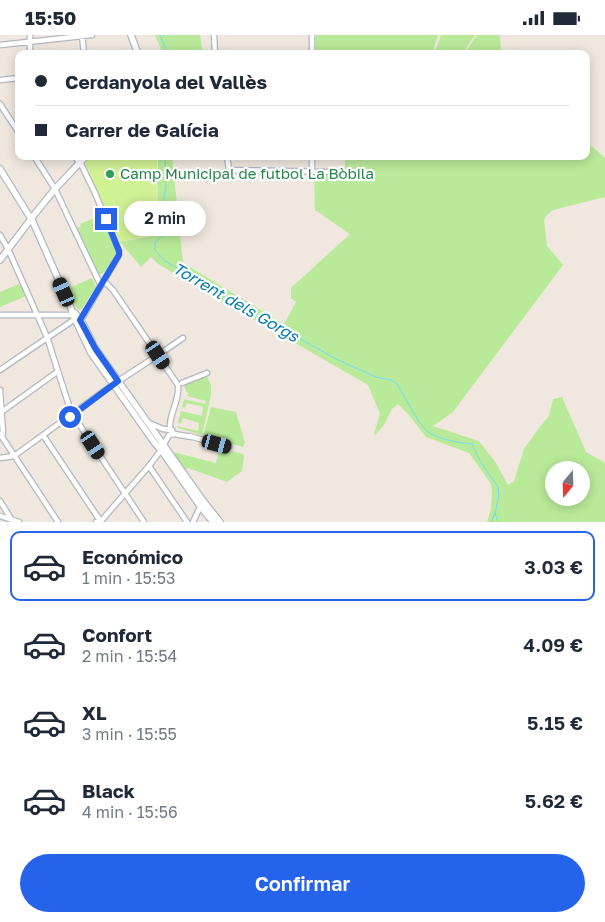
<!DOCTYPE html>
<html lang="es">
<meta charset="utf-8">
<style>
:root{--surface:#fff;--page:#f2f2f3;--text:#1f2937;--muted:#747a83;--line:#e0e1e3;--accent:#2563eb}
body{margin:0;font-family:"Golos Text",sans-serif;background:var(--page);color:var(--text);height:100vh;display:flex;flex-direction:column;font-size:19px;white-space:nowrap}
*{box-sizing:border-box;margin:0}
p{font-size:16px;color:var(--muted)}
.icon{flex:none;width:28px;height:28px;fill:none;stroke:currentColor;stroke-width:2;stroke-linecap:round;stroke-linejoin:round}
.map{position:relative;height:487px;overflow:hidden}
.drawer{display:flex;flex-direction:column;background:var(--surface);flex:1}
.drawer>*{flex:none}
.banner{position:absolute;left:15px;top:15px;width:575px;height:110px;border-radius:10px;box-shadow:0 2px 12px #0003;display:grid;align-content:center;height:110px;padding:0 20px;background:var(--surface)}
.needle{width:32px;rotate:199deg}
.tools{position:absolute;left:545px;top:426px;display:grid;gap:10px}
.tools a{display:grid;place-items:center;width:45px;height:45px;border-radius:50%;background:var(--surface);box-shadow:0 2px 12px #0003;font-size:25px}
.end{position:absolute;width:22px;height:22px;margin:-11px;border:6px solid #2563eb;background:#fff;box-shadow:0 0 0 2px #fff}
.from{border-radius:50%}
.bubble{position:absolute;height:35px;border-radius:18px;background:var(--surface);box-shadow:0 2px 12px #0003;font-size:16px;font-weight:600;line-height:35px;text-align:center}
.car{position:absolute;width:15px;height:30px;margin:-15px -8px;border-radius:6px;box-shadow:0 0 4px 1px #0007;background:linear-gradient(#222 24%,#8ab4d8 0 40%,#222 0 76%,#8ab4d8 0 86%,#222 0)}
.banner b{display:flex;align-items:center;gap:18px;height:48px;font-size:19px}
.banner b+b{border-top:1px solid var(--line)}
.banner i{width:12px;height:12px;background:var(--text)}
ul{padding:9px 0 0;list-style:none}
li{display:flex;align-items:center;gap:15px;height:70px;margin:0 10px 8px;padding:0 10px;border:2px solid transparent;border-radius:10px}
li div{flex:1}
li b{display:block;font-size:19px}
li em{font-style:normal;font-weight:600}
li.on{border-color:var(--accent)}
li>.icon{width:45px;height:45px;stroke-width:1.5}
.button{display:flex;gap:10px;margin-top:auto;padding:10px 20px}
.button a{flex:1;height:58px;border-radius:30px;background:var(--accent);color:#fff;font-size:20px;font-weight:600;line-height:58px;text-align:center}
.status{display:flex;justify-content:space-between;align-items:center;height:35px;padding:0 25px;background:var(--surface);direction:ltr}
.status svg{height:14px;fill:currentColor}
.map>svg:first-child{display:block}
.green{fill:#b9ea99;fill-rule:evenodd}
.pitch{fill:#d0f194}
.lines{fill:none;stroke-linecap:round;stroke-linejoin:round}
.stream{stroke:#6cdcf8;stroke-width:1}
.street-casing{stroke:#b3b7c2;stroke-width:7}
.secondary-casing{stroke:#b3b7c2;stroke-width:8}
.street{stroke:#fff;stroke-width:4.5}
.secondary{stroke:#fff;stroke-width:5.5}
.route{stroke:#2563eb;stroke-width:6}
.leisure-dot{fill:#2e9e5b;stroke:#fff;stroke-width:2}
.labels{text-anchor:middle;stroke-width:4.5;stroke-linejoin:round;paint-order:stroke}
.leisure-label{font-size:15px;fill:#27864d;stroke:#fff;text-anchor:start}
.water-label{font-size:16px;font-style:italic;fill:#037dac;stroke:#fff}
</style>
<div class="status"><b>15:50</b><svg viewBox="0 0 49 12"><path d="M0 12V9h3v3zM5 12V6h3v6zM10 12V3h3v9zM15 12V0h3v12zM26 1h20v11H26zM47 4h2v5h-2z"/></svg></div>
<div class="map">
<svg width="605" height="487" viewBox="0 0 605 487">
<rect width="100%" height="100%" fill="#f0e8df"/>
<path class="green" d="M155,0H200L203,19H163Z
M316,0H438L432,19H316Z
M441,0H475L464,16H466L477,0H500L501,19H434Z
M586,106L605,123V162L553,175L547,180L544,185L547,211L563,230L453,377L433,391L479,406L496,428L508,450L514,446L524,414L539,393L549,381L553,364L562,362L586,417L605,428V487H487L491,474L492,457L491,449L469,418L426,402L408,379L398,369L392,374L384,390L375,400L374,399L380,379L368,350L158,229L151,222L141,232L120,207L157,200L158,121H172L183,228L284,289L296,267L291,263V253L350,199L315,175L314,140L345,139V121H586ZM554,435H581V462H554Z
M97,182L98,184L102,182L116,214V217C112,225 107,239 98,240L97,238L76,194L81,191L80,189Z
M92,243L96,252L81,275L77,274L67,254Z
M21,248L26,261L0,272V257Z
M206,340L211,350V360L202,400L178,393L177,391L198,396L199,388L183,383L181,389L178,387L181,376L202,381L203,372L187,368L185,373L182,372L184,364L205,369L206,366L187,361L189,358L186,357L184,350Z
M211,372L236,377L245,408L243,412L203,401Z
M220,413L243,419L244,422L242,436L227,447L188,433L186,435L173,417L216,428Z"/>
<path class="pitch" d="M90,121H157L156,199L120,207L86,130V126Z"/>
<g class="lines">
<path class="stream" d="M160,0L168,19
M165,121L166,153L164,160V199L155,207V215L165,226L228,263L336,324L376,342L391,345L397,349C405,361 417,387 427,396C437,404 459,408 472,409L480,426L498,452L499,461L495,478L498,487
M491,487L495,478"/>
<defs>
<path id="street" d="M82,0L84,19
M214,0L215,19
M312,0V19
M0,10L92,0
M30,19V0
M0,45L19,43
M0,69L19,98
M34,121L55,154L101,251
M75,121L79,128
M227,121L229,135L342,137
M80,127L95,158L119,216V220L81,285
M312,136V121
M0,200L8,214L47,302L71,377L144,487
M104,246L113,255L178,350C180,365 169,379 170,392C170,396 171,395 174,399
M0,280H73
M161,318L183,303
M0,335L75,284
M120,345L155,322
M182,348L207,338
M0,355L3,398L2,401
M0,378L57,337
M149,388L163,394L172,395
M0,399L58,487
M43,400L101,487
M189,401L229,412
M0,423L14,421L115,348
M149,431L187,487
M0,466L13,487
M0,481L19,487
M96,487L101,486L149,431L161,415L169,400L174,399L192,402
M193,487L201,470"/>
<path id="secondary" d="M131,0L138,19
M0,134L33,187L71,273L73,280L91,318L154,407L161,415L200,471L213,487
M0,225L34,180L55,154L86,121
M75,278L81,285L95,313L204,467L220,487"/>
</defs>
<use href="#street" class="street-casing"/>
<use href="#secondary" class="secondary-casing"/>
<use href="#street" class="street"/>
<use href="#secondary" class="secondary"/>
</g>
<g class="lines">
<path class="route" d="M70,382L118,346L95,313L80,285L119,220V216L106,184"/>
</g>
<circle class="leisure-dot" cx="110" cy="139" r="5"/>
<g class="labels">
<g class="leisure-label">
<text x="120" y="144">Camp Municipal de futbol La Bòbila</text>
</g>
<g class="water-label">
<text transform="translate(236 267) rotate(30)" y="6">Torrent dels Gorgs</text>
</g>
</g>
</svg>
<div class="tools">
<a><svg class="needle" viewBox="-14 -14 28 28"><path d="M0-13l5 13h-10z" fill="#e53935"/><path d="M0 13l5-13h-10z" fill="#747a83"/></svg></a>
</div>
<i class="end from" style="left:70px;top:382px"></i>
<i class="end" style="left:106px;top:184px"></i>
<div class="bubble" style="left:124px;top:166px;width:82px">2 min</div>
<i class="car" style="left:64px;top:257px;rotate:336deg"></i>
<i class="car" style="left:158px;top:320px;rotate:147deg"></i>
<i class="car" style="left:217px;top:409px;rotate:105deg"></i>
<i class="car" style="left:93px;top:410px;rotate:147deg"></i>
<div class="banner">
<b><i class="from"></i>Cerdanyola del Vallès</b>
<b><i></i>Carrer de Galícia</b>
</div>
</div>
<section class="drawer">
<ul>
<li class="on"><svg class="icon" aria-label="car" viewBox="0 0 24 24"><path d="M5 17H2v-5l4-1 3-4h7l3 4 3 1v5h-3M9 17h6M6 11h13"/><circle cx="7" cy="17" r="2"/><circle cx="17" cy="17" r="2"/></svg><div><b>Económico</b><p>1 min · 15:53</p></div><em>3.03 €</em></li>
<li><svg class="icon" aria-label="car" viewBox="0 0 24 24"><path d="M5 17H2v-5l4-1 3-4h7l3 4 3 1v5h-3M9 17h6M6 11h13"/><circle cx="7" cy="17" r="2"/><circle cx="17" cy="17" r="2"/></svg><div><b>Confort</b><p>2 min · 15:54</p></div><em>4.09 €</em></li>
<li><svg class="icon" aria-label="car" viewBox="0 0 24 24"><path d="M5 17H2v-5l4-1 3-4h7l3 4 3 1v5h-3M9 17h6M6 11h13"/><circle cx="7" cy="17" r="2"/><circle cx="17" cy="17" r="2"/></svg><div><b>XL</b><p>3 min · 15:55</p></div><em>5.15 €</em></li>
<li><svg class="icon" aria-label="car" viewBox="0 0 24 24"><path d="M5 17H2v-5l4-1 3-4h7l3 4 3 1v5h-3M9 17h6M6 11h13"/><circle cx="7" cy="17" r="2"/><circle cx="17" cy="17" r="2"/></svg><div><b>Black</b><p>4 min · 15:56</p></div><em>5.62 €</em></li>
</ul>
<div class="button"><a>Confirmar</a></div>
</section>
